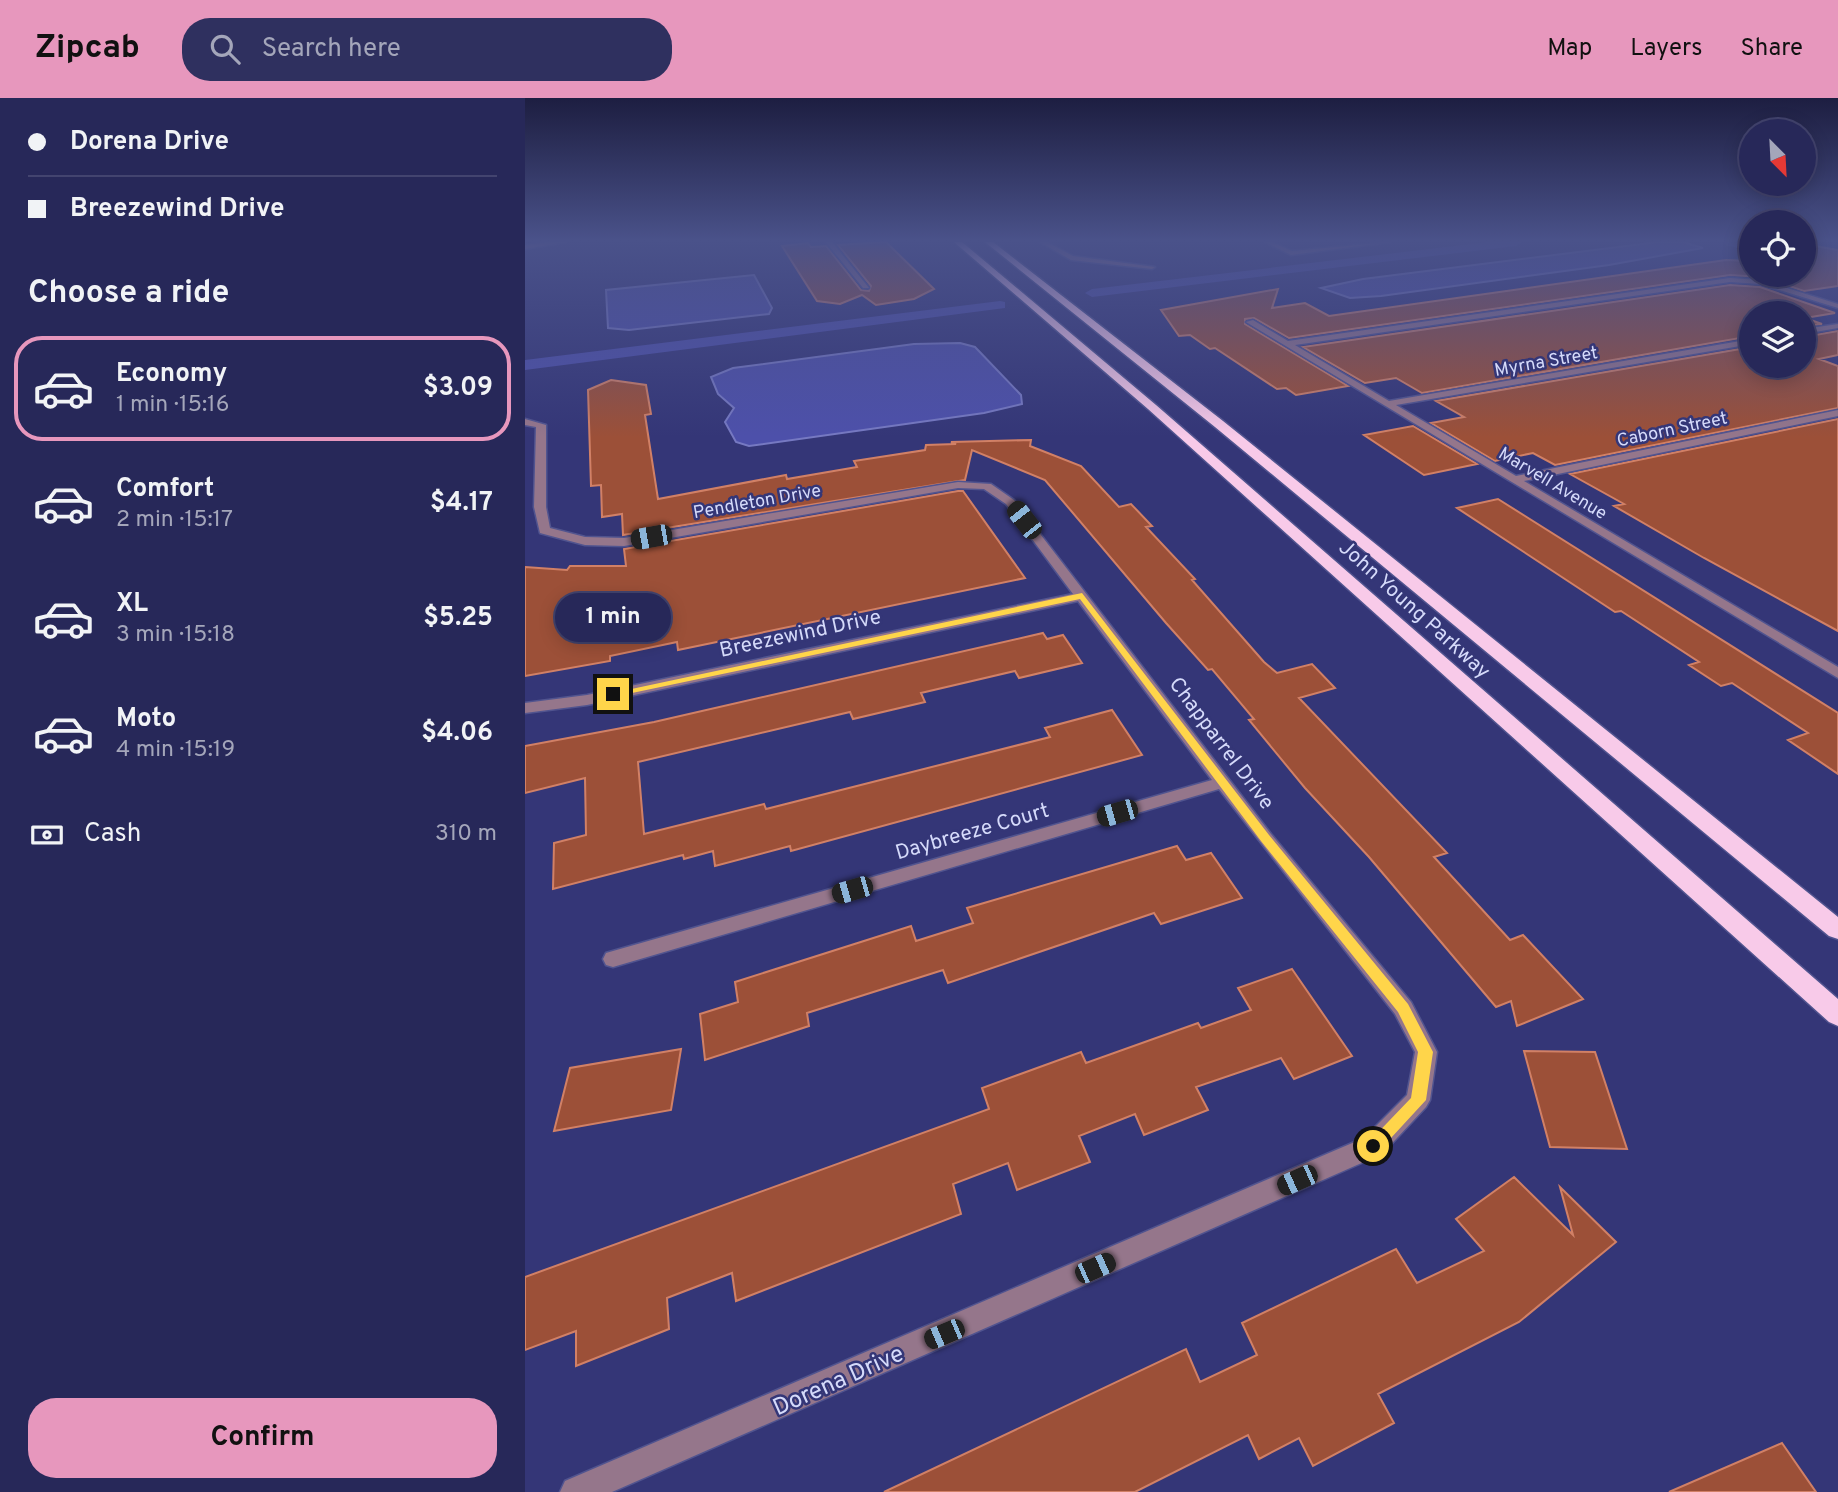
<!DOCTYPE html>
<meta charset="utf-8">
<style>
:root{--surface:#272859;--page:#2f305f;--text:#f1f3f6;--muted:#a4a6ba;--line:#43446f;--accent:#e797bd}
body{margin:0;font-family:Overpass,sans-serif;background:var(--page);color:var(--text);height:100vh;display:flex;flex-direction:column;font-size:26px;white-space:nowrap}
*{box-sizing:border-box;margin:0}
p{font-size:23px;color:var(--muted)}
.icon{flex:none;width:38px;height:38px;fill:none;stroke:currentColor;stroke-width:2;stroke-linecap:round;stroke-linejoin:round}
.map{position:relative;flex:1;overflow:hidden}
.panel{display:flex;flex-direction:column;background:var(--surface);width:525px}
.panel>*{flex:none}
.banner{display:grid;align-content:center;height:154px;padding:0 28px;background:var(--surface)}
.needle{width:46px;rotate:156deg}
.buttons{position:absolute;left:1214px;top:21px;display:grid;gap:14px}
.buttons a{display:grid;place-items:center;width:77px;height:77px;border-radius:50%;background:var(--surface);box-shadow:0 4px 18px #0003,0 0 0 2px var(--line);font-size:35px}
.end{position:absolute;width:32px;height:32px;margin:-16px;border:9px solid #ffd54a;background:#111;box-shadow:0 0 0 4px #111}
.from{border-radius:50%}
.bubble{position:absolute;height:49px;border-radius:24px;background:var(--surface);box-shadow:0 4px 18px #0003,0 0 0 2px var(--line);font-size:23px;font-weight:700;line-height:49px;text-align:center}
.car{position:absolute;width:21px;height:42px;margin:-21px -10px;border-radius:9px;box-shadow:0 0 5px 2px #0007;background:linear-gradient(#222 24%,#8ab4d8 0 40%,#222 0 76%,#8ab4d8 0 86%,#222 0)}
.banner b{display:flex;align-items:center;gap:24px;height:66px;font-size:26px}
.banner b+b{border-top:2px solid var(--line)}
.banner i{width:18px;height:18px;background:var(--text)}
ul{padding:0;list-style:none}
li{display:flex;align-items:center;gap:21px;height:105px;margin:0 14px 10px;padding:0 14px;border:4px solid transparent;border-radius:28px}
li div{flex:1}
li b{display:block;font-size:26px}
li em{font-style:normal;font-weight:700}
li.current{border-color:var(--accent)}
li>.icon{width:63px;height:63px;stroke-width:1.5}
h2{padding:0 28px;font-size:32px;line-height:84px}
.pay{display:flex;align-items:center;gap:18px;height:77px;padding:0 28px;font-size:26px}
.pay p{margin-inline-start:auto}
.button{display:flex;gap:14px;margin-top:auto;padding:14px 28px}
.button a{flex:1;height:80px;border-radius:28px;background:var(--accent);color:#111;font-size:28px;font-weight:700;line-height:80px;text-align:center}
header{display:flex;align-items:center;gap:42px;box-sizing:border-box;height:98px;padding:0 35px;background:var(--accent);color:#111}
header strong{font-size:33px}
nav{display:flex;gap:38px;margin-inline-start:auto;font-size:24px}
.search{width:490px;height:63px;background:var(--page);display:flex;align-items:center;gap:18px;box-sizing:border-box;padding:0 24px;border-radius:28px;color:var(--muted);font-size:26px}
main{display:flex;flex:1;min-height:0}
.map>svg:first-child{display:block}
.water{fill:#4d50aa;stroke:#7679c2;stroke-width:2}
.lines{fill:none;stroke-linecap:round;stroke-linejoin:round}
.canal{fill:#4d50aa;fill-rule:evenodd}
.building{fill:#9c5038;stroke:#d18066;stroke-width:2}
.minor-casing{stroke:#51548f;stroke-width:3}
.highway-casing{stroke:#51548f;stroke-width:3}
.minor{fill:#95768b;fill-rule:evenodd}
.highway{fill:#f8cae9;fill-rule:evenodd}
.route{fill:#ffd54a}
.labels{text-anchor:middle;stroke-width:5;stroke-linejoin:round;paint-order:stroke}
.far-street-label{font-size:18px;fill:#d5dafa;stroke:#343677}
.street-label{font-size:21px;fill:#d5dafa;stroke:#343677}
.near-street-label{font-size:24px;fill:#d5dafa;stroke:#343677}
</style>
<header>
<strong>Zipcab</strong>
<div class="search"><svg class="icon" aria-label="search" viewBox="0 0 24 24"><circle cx="10" cy="10" r="6"/><path d="M15 15l6 6"/></svg>Search here</div>
<nav><a>Map</a><a>Layers</a><a>Share</a></nav>
</header>
<main>
<section class="panel">
<div class="banner">
<b><i class="from"></i>Dorena Drive</b>
<b><i></i>Breezewind Drive</b>
</div>
<h2>Choose a ride</h2>
<ul>
<li class="current"><svg class="icon" aria-label="car" viewBox="0 0 24 24"><path d="M5 17H2v-5l4-1 3-4h7l3 4 3 1v5h-3M9 17h6M6 11h13"/><circle cx="7" cy="17" r="2"/><circle cx="17" cy="17" r="2"/></svg><div><b>Economy</b><p>1 min · 15:16</p></div><em>$3.09</em></li>
<li><svg class="icon" aria-label="car" viewBox="0 0 24 24"><path d="M5 17H2v-5l4-1 3-4h7l3 4 3 1v5h-3M9 17h6M6 11h13"/><circle cx="7" cy="17" r="2"/><circle cx="17" cy="17" r="2"/></svg><div><b>Comfort</b><p>2 min · 15:17</p></div><em>$4.17</em></li>
<li><svg class="icon" aria-label="car" viewBox="0 0 24 24"><path d="M5 17H2v-5l4-1 3-4h7l3 4 3 1v5h-3M9 17h6M6 11h13"/><circle cx="7" cy="17" r="2"/><circle cx="17" cy="17" r="2"/></svg><div><b>XL</b><p>3 min · 15:18</p></div><em>$5.25</em></li>
<li><svg class="icon" aria-label="car" viewBox="0 0 24 24"><path d="M5 17H2v-5l4-1 3-4h7l3 4 3 1v5h-3M9 17h6M6 11h13"/><circle cx="7" cy="17" r="2"/><circle cx="17" cy="17" r="2"/></svg><div><b>Moto</b><p>4 min · 15:19</p></div><em>$4.06</em></li>
</ul>
<div class="pay"><svg class="icon" aria-label="cash" viewBox="0 0 24 24"><path d="M3 7h18v10H3z"/><circle cx="12" cy="12" r="2"/></svg>Cash<p>310 m</p></div>
<div class="button"><a>Confirm</a></div>
</section>
<div class="map">
<svg width="1313" height="1394" viewBox="0 0 1313 1394">
<rect width="100%" height="100%" fill="#343677"/>
<path class="water" d="M1133,144H1158L1178,150L1084,167L856,198L825,200L796,190L838,181Z
M229,177L247,210L244,216L104,232L83,230L81,192Z
M435,245L450,249L496,297L497,306L459,315L224,348L211,344L200,324L209,310L193,296L186,279L208,270L389,246Z"/>
<g class="lines">
<path class="canal" d="M963,144H997L991,148L567,199L560,195L567,191Z
M1199,144L1227,146V154L1201,147Z
M475,203L480,204V210L0,272V262Z"/>
</g>
<path class="building" d="M361,144L409,191L389,201L351,207L337,197L315,206L292,203L257,148L283,145L286,149L301,148L336,192L344,193L346,188L313,147Z
M1279,146L1313,152V188L1279,193L1237,179L1205,177L764,240L729,220L720,221V226L823,288L771,297L761,290L752,291L690,250L685,251L665,237L654,238L636,212L753,191L747,210L780,205L804,218L1201,162L1227,163V177H1279Z
M1205,187L1235,189L1310,215L1280,220L1297,226L1279,228V215H1227V238L897,295L871,280L840,285L778,249Z
M1313,233V257L1294,261L1313,268V310L1030,367L1008,355L970,363L906,325L939,319L911,303L1227,249V268H1279V239Z
M86,282L121,287L126,316L120,317L133,401L261,377L262,381L332,369L329,363L400,352L401,347L431,346L426,344L506,342L505,348L556,368L594,409L606,406L627,428L621,429L670,481L667,482L739,564L752,575L787,566L810,590L774,600L922,755L909,759L985,842L998,837L1058,901L992,928L986,903L971,909L844,759L780,690L724,622L729,621L687,571L683,572L641,525L520,382L447,352L440,382L98,437L97,416L77,419L76,387L66,388L63,292Z
M1313,321V533L1179,460L1089,408L1099,406L1045,376Z
M888,328L952,366L899,377L839,337Z
M433,393H438L500,480L153,552L152,544L85,558V563L0,578V469L42,472L45,468H101L99,451Z
M973,401L1313,615V676L1263,642L1283,635L1207,585L1196,588L1164,567L1174,564L1096,513L1090,514L932,410Z
M518,535L522,541L538,537L557,565L494,580L490,573L396,595L400,604L328,621L325,614L113,664L119,736L239,706L241,711L525,639L520,630L587,612L617,657L266,753L265,748L190,768L188,753L159,761L158,757L28,791L29,745L61,737L60,680L0,695V648L129,624Z
M652,748L661,762L686,755L717,800L636,826L629,815L423,885L418,872L282,915L284,928L180,962L175,916L213,904L210,884L386,828L391,843L448,825L442,810Z
M767,871L827,958L769,981L756,960L671,989L683,1012L619,1037L610,1016L554,1038L565,1064L492,1092L483,1065L428,1086L436,1116L211,1203L207,1175L142,1200L144,1231L51,1268V1233L0,1252V1179L464,1011L457,990L556,954L561,965L673,925L676,930L726,912L713,890Z
M156,951L146,1012L29,1033L45,970Z
M999,953L1070,954L1102,1051L1025,1049Z
M989,1079L1048,1137L1035,1089L1091,1144L994,1224L853,1296L869,1325L788,1368L774,1340L734,1361L723,1337L610,1394H359L661,1251L675,1284L732,1257L717,1225L871,1151L892,1185L959,1153L931,1121Z
M1257,1345L1291,1394H1144Z"/>
<g class="lines">
<defs>
<path id="minor" d="M26,144H41L0,151V147Z
M301,144H307L344,190H338Z
M515,144H522L548,158L630,169L627,171L546,162Z
M740,144H747L767,153L865,144L766,157Z
M1205,180L1236,182L1313,206V210L1235,186L1205,184L770,247L864,303L1227,241V246L871,307L991,378L1313,312V318L999,383L1313,569V580L721,224L728,222L763,243Z
M1313,226V230L1279,236V231Z
M0,321L21,327V409L25,430L60,439L99,440L433,384L466,386L489,402L746,736L886,904L912,954L905,1002L901,1009L857,1056L87,1394H35L40,1383L839,1040L882,997L890,954L870,916L694,691L88,869L81,867L78,861L81,855L88,853L687,682L553,503L62,607L0,615V605L62,597L548,496L481,406L459,391L433,390L99,448L60,447L15,435L9,409L11,329L0,327Z"/>
<path id="highway" d="M429,144H437L631,307L1313,901V928L1304,924L623,311Z
M460,144H468L698,323L1313,819V841L1304,838L690,329Z"/>
</defs>
<use href="#minor" class="minor-casing"/>
<use href="#highway" class="highway-casing"/>
<use href="#minor" class="minor"/>
<use href="#highway" class="highway"/>
</g>
<linearGradient id="sky" x2="0" y2="1"><stop stop-color="#1d1e41"/><stop offset="0.42" stop-color="#4a528a"/><stop offset="1" stop-color="#4a528a" stop-opacity="0"/></linearGradient>
<rect width="1313" height="339" fill="url(#sky)"/>
<path class="route" d="M557,495L744,737L883,906L908,954L901,1002L854,1053L848,1056L840,1048L886,1000L893,954L873,914L736,743L555,501L88,599L83,596Z"/>
<g class="labels">
<g class="far-street-label">
<text transform="translate(1021 263) rotate(-10)" y="6">Myrna Street</text>
<text transform="translate(1147 331) rotate(-12)" y="6">Caborn Street</text>
<text transform="translate(1028 385) rotate(31)" y="6">Marvell Avenue</text>
<text transform="translate(232 403) rotate(-10)" y="6">Pendleton Drive</text>
</g>
<g class="street-label">
<text transform="translate(890 511) rotate(42)" y="7">John Young Parkway</text>
<text transform="translate(275 535) rotate(-12)" y="7">Breezewind Drive</text>
<text transform="translate(697 645) rotate(53)" y="7">Chapparrel Drive</text>
<text transform="translate(447 733) rotate(-16)" y="7">Daybreeze Court</text>
</g>
<g class="near-street-label">
<text transform="translate(313 1282) rotate(-24)" y="8">Dorena Drive</text>
</g>
</g>
</svg>
<div class="buttons">
<a><svg class="needle" viewBox="-14 -14 28 28"><path d="M0-13l5 13h-10z" fill="#e53935"/><path d="M0 13l5-13h-10z" fill="#a4a6ba"/></svg></a>
<a><svg class="icon" aria-label="locate" viewBox="0 0 24 24"><circle cx="12" cy="12" r="6"/><path d="M12 2v4M12 18v4M2 12h4M18 12h4"/></svg></a>
<a><svg class="icon" aria-label="layers" viewBox="0 0 24 24"><path d="M12 4l9 5-9 5-9-5zM3 14l9 5 9-5"/></svg></a>
</div>
<i class="end from" style="left:848px;top:1048px"></i>
<i class="end" style="left:88px;top:596px"></i>
<div class="bubble" style="left:30px;top:495px;width:116px">1 min</div>
<i class="car" style="left:499px;top:422px;rotate:322deg"></i>
<i class="car" style="left:126px;top:439px;rotate:260deg"></i>
<i class="car" style="left:592px;top:715px;rotate:254deg"></i>
<i class="car" style="left:327px;top:792px;rotate:254deg"></i>
<i class="car" style="left:772px;top:1082px;rotate:246deg"></i>
<i class="car" style="left:570px;top:1170px;rotate:66deg"></i>
<i class="car" style="left:419px;top:1236px;rotate:247deg"></i>
</div>
</main>
